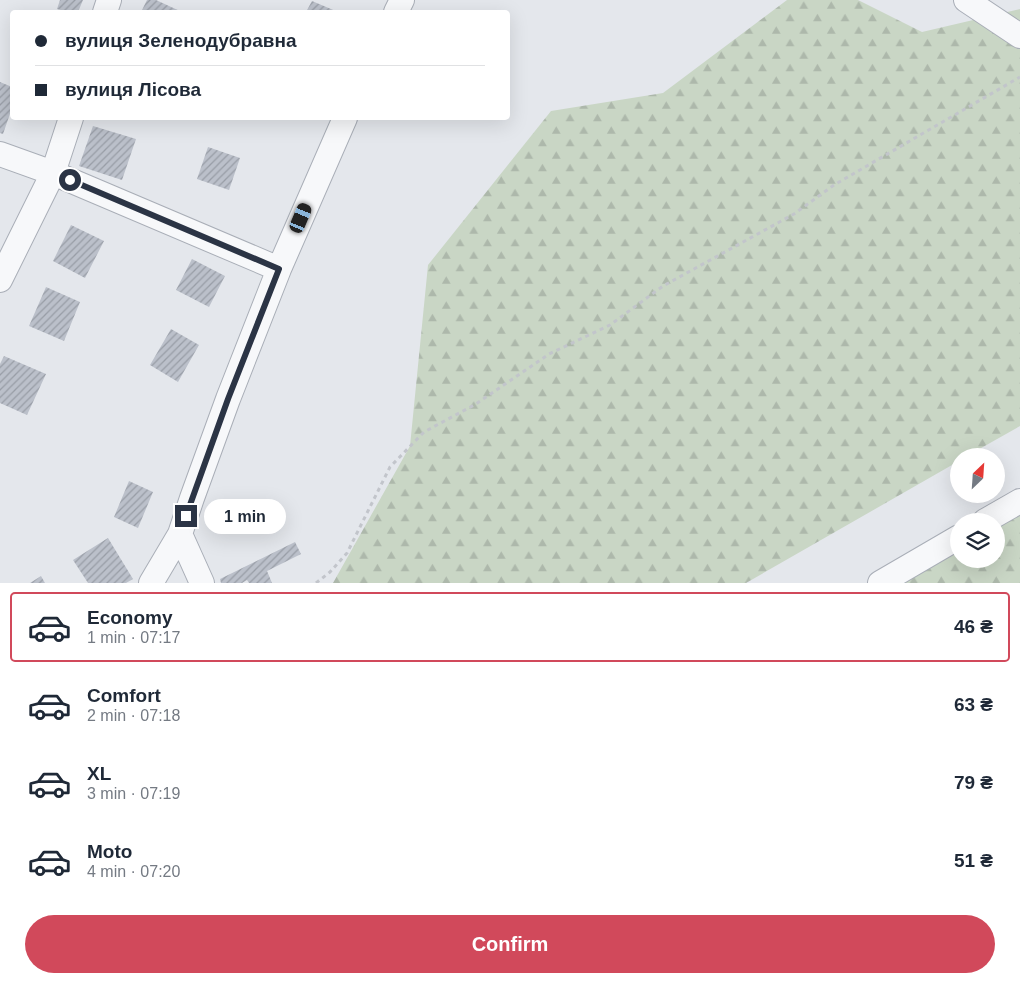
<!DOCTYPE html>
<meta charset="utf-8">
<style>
:root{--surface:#fff;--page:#f2f2f3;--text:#1f2937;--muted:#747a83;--line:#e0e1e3;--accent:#d1495b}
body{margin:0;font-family:Arial,sans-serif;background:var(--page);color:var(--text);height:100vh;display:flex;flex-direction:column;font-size:19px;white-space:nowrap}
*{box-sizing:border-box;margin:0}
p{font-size:16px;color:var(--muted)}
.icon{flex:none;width:28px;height:28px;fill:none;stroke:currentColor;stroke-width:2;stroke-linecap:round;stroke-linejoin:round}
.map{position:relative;height:583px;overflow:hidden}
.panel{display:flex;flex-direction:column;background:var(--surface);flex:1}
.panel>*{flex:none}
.top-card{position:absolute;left:10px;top:10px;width:500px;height:110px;border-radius:5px;box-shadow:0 5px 20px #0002;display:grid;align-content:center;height:110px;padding:0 25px;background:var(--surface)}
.needle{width:32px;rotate:25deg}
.controls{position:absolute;left:950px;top:448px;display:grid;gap:10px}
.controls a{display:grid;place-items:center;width:55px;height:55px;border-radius:50%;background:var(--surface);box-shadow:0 5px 20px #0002;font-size:25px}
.end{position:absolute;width:22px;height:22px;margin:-11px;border:6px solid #2b3445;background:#fff;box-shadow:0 0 0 2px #fff}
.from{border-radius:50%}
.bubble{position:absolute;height:35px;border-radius:18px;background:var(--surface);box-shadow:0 5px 20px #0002;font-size:16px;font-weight:700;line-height:35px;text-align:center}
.car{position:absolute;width:15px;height:30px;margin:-15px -8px;border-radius:6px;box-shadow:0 0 4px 1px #0007;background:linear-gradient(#222 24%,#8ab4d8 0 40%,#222 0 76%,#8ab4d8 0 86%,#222 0)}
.top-card b{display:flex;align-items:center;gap:18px;height:48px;font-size:19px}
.top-card b+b{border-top:1px solid var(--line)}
.top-card i{width:12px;height:12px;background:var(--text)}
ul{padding:9px 0 0;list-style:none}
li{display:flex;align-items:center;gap:15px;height:70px;margin:0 10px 8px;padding:0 15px;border:2px solid transparent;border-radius:5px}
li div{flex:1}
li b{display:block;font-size:19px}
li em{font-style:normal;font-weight:700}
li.active{border-color:var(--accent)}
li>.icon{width:45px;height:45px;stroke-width:1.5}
.primary-button{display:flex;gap:10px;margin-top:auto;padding:10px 25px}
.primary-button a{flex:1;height:58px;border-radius:30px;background:var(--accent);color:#fff;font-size:20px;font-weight:700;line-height:58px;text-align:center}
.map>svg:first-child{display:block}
.forest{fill:url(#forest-firs)}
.building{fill:url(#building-hatch)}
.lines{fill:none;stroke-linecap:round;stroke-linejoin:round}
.minor-casing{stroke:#a9aeb7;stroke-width:26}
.path{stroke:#c2c5cb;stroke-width:3;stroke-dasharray:4 4;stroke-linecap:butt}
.minor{stroke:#f7f8fa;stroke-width:24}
.route{stroke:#2b3445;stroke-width:6}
</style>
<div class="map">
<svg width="1020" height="583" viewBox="0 0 1020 583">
<defs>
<pattern id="forest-firs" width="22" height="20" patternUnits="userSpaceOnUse" patternTransform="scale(1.25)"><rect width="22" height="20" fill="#c9d6c5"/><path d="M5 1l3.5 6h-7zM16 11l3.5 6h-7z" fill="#adb8ab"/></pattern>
<pattern id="building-hatch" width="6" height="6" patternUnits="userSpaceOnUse" patternTransform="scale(1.25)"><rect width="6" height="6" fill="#bbc0ca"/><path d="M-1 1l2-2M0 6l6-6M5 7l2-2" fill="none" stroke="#989da6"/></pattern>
</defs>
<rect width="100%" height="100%" fill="#e4e7ec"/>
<path class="forest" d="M787,0H858L922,32L1020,9V426L967,456H959V461L746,583H333L410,446L428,265L551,111L663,93Z
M1020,501V583H880L959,537V559H996V521Z"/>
<path class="building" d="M60,0H83L78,12H68L57,9Z
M147,0H156L182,12H141Z
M312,1L338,12H306Z
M0,82L12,87V108L3,134L0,133Z
M93,126L136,139L122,180L79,166Z
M208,147L240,158L229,190L197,179Z
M71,225L104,241L85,278L53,261Z
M192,259L225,276L209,307L176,290Z
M46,287L80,302L64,341L29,326Z
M171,329L199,345L178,382L150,365Z
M4,356L46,374L27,415L0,403V364Z
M129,481L153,492L138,528L114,517Z
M108,538L133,579L126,583H88L73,560Z
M295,542L301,554L267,571L272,583H249L247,580L242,583H221L220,579Z
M41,576L45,583H30Z"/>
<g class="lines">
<defs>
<path id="minor" d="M966,0L1020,36
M105,12L109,0
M396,12L402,0
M0,154L53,173L279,269
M0,280L53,173L71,118
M985,521L1020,501
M180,534L202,583
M151,583L180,534L192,498L228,399L279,269L345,118
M880,583L959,537"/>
</defs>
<use href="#minor" class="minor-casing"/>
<path class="path" d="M316,583L330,572L347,553L390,467L424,432L476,404L549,354L610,325L663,286L794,214L834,185L1020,77"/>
<use href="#minor" class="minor"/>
</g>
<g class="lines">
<path class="route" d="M70,180L279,269L228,399L186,516"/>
</g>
</svg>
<div class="controls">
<a><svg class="needle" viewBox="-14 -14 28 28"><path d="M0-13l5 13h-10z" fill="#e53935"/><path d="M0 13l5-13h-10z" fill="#747a83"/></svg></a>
<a><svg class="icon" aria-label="layers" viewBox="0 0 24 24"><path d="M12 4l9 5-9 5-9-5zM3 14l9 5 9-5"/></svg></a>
</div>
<i class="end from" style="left:70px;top:180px"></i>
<i class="end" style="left:186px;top:516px"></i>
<div class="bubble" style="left:204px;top:499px;width:82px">1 min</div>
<i class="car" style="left:301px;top:218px;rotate:23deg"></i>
<div class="top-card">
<b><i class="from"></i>вулиця Зеленодубравна</b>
<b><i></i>вулиця Лісова</b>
</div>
</div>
<section class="panel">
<ul>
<li class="active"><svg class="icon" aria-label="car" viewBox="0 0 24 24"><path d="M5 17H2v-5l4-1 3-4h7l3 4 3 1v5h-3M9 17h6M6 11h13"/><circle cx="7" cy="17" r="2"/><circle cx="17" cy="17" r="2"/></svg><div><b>Economy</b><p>1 min · 07:17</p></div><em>46 ₴</em></li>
<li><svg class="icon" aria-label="car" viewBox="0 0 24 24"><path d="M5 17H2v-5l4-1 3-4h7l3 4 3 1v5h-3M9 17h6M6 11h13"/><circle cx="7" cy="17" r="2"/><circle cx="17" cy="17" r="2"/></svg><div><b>Comfort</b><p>2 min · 07:18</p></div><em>63 ₴</em></li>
<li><svg class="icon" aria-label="car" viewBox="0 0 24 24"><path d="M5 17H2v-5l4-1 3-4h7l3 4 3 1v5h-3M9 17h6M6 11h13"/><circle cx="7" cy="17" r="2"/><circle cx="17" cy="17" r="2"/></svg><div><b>XL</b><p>3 min · 07:19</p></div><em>79 ₴</em></li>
<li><svg class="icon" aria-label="car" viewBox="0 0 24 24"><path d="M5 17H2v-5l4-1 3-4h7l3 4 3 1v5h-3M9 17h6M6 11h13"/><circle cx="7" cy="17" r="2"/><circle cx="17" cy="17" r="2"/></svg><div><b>Moto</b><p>4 min · 07:20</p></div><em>51 ₴</em></li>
</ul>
<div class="primary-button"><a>Confirm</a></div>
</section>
